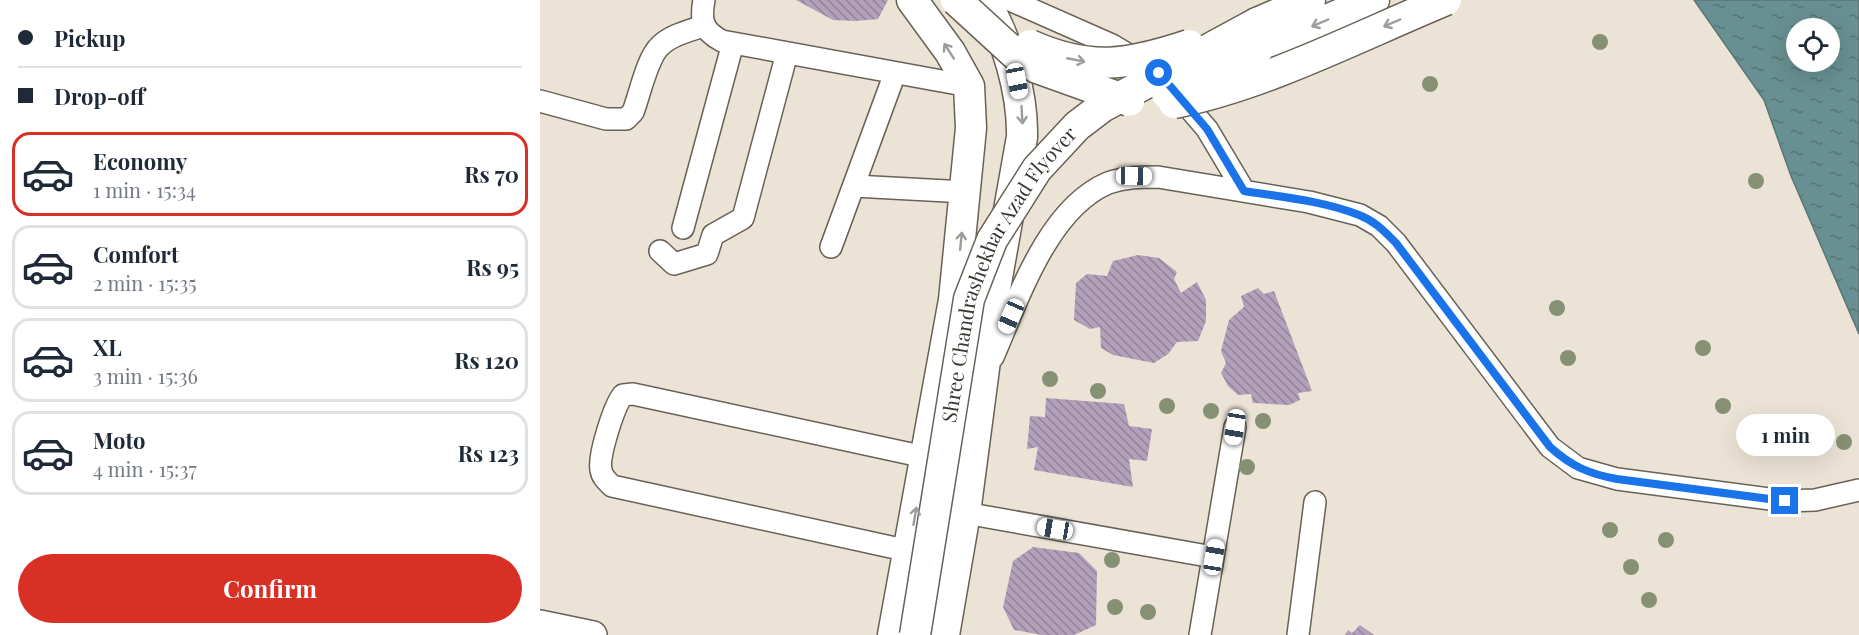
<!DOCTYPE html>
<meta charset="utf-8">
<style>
:root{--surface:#fff;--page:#f6f6f7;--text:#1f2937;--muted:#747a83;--line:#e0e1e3;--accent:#d93025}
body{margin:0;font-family:"Playfair Display",serif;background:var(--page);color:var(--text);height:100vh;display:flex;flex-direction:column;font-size:22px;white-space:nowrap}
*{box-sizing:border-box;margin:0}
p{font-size:20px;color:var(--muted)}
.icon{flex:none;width:33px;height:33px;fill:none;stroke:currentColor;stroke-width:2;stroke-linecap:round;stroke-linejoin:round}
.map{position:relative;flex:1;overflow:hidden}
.details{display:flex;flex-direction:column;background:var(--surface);width:540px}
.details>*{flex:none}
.guide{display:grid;align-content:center;height:132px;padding:0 18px;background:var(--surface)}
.controls{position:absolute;left:1246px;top:18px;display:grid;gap:12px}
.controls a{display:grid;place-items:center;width:54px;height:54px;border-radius:50%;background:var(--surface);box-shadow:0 6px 24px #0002;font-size:30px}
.end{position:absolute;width:27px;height:27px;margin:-14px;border:8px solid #1a73e8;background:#fff;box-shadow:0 0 0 3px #fff}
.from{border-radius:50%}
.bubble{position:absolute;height:42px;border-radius:21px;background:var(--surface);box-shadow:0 6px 24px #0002;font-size:20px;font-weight:700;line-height:42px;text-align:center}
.car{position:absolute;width:18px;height:36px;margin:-18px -9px;border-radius:8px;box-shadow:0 0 4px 2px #0007;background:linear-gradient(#fff 24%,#345 0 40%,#fff 0 76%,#345 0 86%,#fff 0)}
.guide b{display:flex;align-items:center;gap:21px;height:57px;font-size:22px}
.guide b+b{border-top:2px solid var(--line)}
.guide i{width:15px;height:15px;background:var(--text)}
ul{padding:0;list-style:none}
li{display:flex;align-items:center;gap:18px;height:84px;margin:0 12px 9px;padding:0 6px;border:3px solid var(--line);border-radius:18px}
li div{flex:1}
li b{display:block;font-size:22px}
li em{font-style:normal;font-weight:700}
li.active{border-color:var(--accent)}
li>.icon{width:54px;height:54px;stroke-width:1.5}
.cta{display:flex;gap:12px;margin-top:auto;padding:12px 18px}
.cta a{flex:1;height:69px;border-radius:36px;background:var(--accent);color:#fff;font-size:24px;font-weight:700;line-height:69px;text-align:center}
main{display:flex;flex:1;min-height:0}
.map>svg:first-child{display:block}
.water{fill:url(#water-ripples);stroke:#5a7575;stroke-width:1.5;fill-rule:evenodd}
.building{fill:url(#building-back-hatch)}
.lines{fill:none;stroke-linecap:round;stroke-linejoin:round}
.minor-casing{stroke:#686155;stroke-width:24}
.tertiary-casing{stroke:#686155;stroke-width:30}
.secondary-casing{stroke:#686155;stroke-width:33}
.minor{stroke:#fff;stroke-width:21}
.tertiary{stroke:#fff;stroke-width:27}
.secondary{stroke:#fff;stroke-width:30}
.secondary-bridge-casing{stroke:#686155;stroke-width:33;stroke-linecap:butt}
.secondary-bridge{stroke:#fff;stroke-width:30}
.tree{fill:#869174}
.oneway{stroke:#9d9c99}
.route{stroke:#1a73e8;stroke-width:8}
.labels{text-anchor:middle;stroke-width:5;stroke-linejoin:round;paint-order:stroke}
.street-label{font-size:20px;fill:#3b3833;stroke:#fff}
</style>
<main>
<section class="details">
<div class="guide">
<b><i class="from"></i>Pickup</b>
<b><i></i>Drop-off</b>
</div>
<ul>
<li class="active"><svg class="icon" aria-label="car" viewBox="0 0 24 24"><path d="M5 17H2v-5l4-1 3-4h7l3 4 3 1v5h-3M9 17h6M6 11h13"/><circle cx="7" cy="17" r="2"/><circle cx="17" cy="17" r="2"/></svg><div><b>Economy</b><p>1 min · 15:34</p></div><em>Rs 70</em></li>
<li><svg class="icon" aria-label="car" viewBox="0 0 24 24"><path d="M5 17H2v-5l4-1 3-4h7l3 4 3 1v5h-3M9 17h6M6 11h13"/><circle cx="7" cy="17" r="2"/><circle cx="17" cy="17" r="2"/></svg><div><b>Comfort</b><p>2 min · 15:35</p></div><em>Rs 95</em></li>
<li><svg class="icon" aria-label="car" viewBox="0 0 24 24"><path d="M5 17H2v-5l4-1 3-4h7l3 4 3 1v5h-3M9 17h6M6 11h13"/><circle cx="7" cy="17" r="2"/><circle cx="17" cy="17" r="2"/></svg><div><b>XL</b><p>3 min · 15:36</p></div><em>Rs 120</em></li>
<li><svg class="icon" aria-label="car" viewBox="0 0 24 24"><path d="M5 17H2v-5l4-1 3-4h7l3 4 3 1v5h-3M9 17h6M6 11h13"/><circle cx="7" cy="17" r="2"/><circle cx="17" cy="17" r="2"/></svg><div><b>Moto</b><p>4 min · 15:37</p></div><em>Rs 123</em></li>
</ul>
<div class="cta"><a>Confirm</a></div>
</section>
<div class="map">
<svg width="1319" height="635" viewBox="0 0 1319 635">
<defs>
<pattern id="water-ripples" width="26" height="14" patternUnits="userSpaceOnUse" patternTransform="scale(1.5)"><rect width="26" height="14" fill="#688f91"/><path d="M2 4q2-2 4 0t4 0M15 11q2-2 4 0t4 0" fill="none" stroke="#577677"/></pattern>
<pattern id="building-back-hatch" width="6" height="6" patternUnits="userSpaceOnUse" patternTransform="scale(1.5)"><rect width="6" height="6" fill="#b3a0ba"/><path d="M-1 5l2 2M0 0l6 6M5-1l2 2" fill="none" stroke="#938398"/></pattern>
</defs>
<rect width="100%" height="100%" fill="#ebe3d6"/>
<path class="water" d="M1154,0H1319V334L1251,176L1224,100ZM1257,28H1290V62H1257Z"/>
<path class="building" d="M256,0H348L338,19L315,21L293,20Z
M598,255L619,258L637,272L634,279L641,293L657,282L666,300V321L658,341L637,342L628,354L614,363L573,355L561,348L560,327L550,329L534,320L536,283L547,274L567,276L573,261Z
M718,288L724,294L734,291L772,391L758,393L760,400L749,405L713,403L711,394L698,395L688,386L681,373L686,363L681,351L689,320L704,307L701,296Z
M506,398L584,404L589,426L612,429L607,461L589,459L593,487L494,470L498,447L487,449L490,416L505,417Z
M493,547L539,553L557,571L556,625L534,635H502L474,630L463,607L473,561Z
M820,625L834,635H805L808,630L812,633Z"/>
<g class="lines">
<defs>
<path id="minor" d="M164,0C160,21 163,31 182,41L429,86
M470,0L572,45L599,61
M636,93L667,129L704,191
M0,101L66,119H86L93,112C100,94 107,58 120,46C131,35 149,31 163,26
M314,186L426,192
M143,228L193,43
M291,247L355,73
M120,251L134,264L167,254L173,235L203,218L247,53
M453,357C478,300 507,209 568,183C585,177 601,177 618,177L769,202L820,215L839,226L856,243L1010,447L1038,468L1077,479L1245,501L1275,500L1319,490
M425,513L673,557
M369,551L72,486C67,481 62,477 61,470C58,456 74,406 83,395L93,394L385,457
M660,635L695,427
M758,635L775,502"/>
<path id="tertiary" d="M0,624L53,635"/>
<path id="secondary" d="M717,23L770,0
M718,49L834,0
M353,635L414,300L431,128L429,86L410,52L372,0
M404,635L425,513L453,300L482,137C483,94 467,37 444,0"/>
</defs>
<use href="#minor" class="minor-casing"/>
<use href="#tertiary" class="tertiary-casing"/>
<use href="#secondary" class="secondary-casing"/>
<use href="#minor" class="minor"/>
<use href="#tertiary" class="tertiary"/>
<use href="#secondary" class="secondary"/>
<defs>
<g id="secondary-bridge">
<path d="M416,0L475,54L497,68L589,101"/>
<path d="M490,45C550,72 589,65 649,45"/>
<path d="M627,94L718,49"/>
<path d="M634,103C725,85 819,36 906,0"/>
<path id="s1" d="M375,635L429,299L452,240L497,169L537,126L562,107L717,23"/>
</g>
</defs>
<use href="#secondary-bridge" class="secondary-bridge-casing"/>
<use href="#secondary-bridge" class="secondary-bridge"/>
</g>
<g class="tree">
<circle cx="1060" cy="42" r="8"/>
<circle cx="890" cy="84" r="8"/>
<circle cx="1216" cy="181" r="8"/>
<circle cx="1017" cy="308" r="8"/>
<circle cx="1163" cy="348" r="8"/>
<circle cx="1028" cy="358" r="8"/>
<circle cx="510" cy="379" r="8"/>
<circle cx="558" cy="391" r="8"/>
<circle cx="627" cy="406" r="8"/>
<circle cx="1183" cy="406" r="8"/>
<circle cx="671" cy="411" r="8"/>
<circle cx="723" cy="421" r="8"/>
<circle cx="1304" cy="442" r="8"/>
<circle cx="707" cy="467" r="8"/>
<circle cx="1070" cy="530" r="8"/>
<circle cx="1126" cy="540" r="8"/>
<circle cx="572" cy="560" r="8"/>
<circle cx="1091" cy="567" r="8"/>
<circle cx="1109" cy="600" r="8"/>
<circle cx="575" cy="607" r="8"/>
<circle cx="608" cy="612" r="8"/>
</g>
<defs><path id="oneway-shaft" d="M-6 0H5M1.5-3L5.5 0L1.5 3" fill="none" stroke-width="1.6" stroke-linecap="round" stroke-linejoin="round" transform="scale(1.5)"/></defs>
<g class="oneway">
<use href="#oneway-shaft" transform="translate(780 23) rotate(157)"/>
<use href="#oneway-shaft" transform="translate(852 23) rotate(157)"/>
<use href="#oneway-shaft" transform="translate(409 51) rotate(-123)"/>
<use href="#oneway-shaft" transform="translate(536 60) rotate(11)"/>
<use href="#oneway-shaft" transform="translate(482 115) rotate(87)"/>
<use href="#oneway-shaft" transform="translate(421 241) rotate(-84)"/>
<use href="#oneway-shaft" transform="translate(375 516) rotate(-80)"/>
</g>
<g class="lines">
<path class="route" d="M619,73L667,129L704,191C742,197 784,201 819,215C835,221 845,232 856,243L1010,447C1031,466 1049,474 1077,479L1245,501"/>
</g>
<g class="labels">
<g class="street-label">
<text dy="7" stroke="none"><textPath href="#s1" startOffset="378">Shree Chandrashekhar Azad Flyover</textPath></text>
</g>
</g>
</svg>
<div class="controls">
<a><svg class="icon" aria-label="locate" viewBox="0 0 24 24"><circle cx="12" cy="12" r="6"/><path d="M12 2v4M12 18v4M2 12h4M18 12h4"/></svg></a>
</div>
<i class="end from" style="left:619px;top:73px"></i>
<i class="end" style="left:1245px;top:501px"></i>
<div class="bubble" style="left:1196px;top:414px;width:99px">1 min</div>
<i class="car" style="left:477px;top:81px;rotate:169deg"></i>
<i class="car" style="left:594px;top:176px;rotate:91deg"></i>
<i class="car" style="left:471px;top:316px;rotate:204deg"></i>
<i class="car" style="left:695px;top:427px;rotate:189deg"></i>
<i class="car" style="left:515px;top:529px;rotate:280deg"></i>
<i class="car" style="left:674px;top:557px;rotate:9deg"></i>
</div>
</main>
